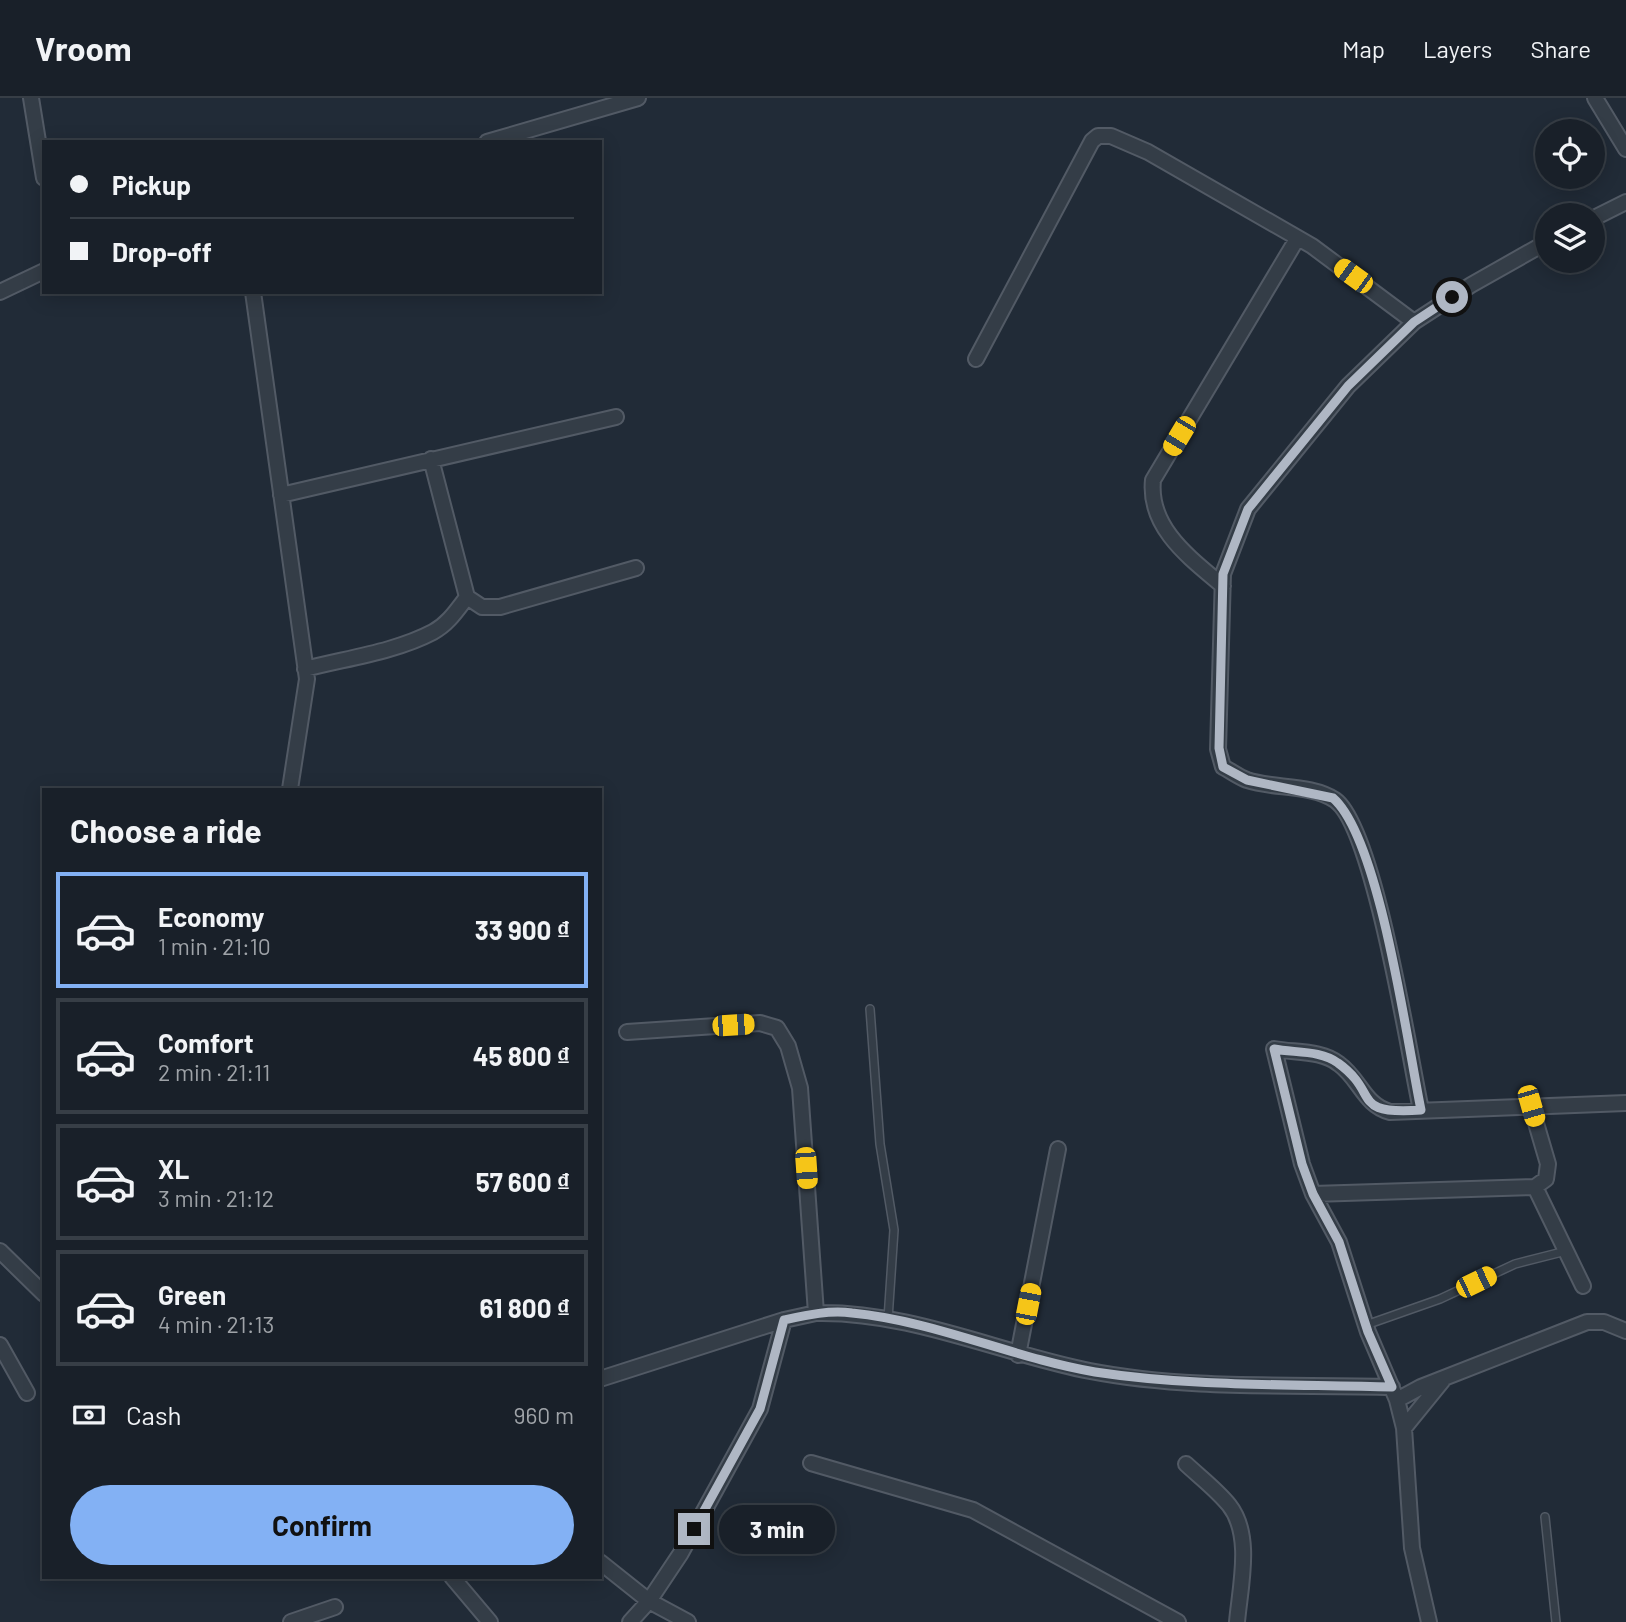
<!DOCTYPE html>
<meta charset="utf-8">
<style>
:root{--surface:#192029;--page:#222831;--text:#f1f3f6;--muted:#9fa3a8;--line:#373e46;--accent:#83b1f4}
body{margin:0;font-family:Barlow,sans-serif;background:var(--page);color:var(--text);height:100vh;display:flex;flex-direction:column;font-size:26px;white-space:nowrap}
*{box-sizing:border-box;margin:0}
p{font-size:23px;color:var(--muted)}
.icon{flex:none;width:38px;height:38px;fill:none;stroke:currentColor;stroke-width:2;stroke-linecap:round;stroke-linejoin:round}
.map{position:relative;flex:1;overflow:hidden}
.panel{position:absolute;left:42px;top:690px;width:560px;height:791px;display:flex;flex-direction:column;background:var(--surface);border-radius:0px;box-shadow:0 4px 18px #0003,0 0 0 2px var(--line)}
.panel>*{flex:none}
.banner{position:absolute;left:42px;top:42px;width:560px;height:154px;border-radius:0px;box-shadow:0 4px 18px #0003,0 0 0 2px var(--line);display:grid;align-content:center;height:154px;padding:0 28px;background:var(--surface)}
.tools{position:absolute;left:1535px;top:21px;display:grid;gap:14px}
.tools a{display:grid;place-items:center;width:70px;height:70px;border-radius:50%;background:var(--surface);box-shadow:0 4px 18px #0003,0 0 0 2px var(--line);font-size:35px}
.end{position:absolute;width:32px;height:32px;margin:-16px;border:9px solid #afb7c4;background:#111;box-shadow:0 0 0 4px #111}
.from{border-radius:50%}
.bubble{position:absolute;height:49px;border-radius:24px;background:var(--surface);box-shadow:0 4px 18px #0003,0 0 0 2px var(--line);font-size:23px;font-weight:700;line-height:49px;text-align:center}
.car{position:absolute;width:21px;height:42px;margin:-21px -10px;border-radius:9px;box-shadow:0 0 5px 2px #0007;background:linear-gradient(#f5c518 24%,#345 0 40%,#f5c518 0 76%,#345 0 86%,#f5c518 0)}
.banner b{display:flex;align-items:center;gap:24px;height:66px;font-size:26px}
.banner b+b{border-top:2px solid var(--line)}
.banner i{width:18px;height:18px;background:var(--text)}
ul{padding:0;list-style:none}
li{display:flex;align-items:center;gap:21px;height:116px;margin:0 14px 10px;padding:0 14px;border:4px solid var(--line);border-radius:0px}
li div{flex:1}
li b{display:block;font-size:26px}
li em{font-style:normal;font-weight:700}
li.current{border-color:var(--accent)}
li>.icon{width:63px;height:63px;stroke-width:1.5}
h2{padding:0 28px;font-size:32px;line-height:84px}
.pay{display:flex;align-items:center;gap:18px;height:77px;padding:0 28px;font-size:26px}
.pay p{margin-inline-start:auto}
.cta{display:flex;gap:14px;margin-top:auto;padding:14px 28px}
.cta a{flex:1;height:80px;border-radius:42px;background:var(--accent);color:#111;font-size:28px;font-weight:700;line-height:80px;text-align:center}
header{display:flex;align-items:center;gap:42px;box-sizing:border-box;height:98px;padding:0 35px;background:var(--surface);border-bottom:2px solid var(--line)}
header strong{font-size:33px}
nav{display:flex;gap:38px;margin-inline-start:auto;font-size:24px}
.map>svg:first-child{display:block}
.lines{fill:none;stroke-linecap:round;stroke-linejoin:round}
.lane-casing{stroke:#525a65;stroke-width:10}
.street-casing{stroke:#525a65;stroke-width:18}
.lane{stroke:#343d47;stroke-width:7}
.street{stroke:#343d47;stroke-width:14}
.route{stroke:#afb7c4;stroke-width:9}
</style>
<header>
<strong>Vroom</strong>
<nav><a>Map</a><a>Layers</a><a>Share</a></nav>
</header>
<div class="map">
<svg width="1626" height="1524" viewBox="0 0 1626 1524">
<rect width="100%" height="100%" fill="#212b37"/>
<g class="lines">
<defs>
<path id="lane" d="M870,911L880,1046L894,1132L888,1221
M1366,1227L1440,1201L1515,1166L1566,1153
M1545,1419L1556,1524"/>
<path id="street" d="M31,0L44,80
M1595,0L1626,51
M487,44L638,0
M1592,121L1626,104
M0,194L44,173
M253,194L307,581L290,691
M976,261L1092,43L1098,38H1111L1148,54L1312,148L1414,224
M431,361L467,499L482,509H500L636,470
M281,397L616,319
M1223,488C1190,460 1148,430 1153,382L1297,141
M305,571C347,560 395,554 433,534C448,526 457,512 467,499
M627,934L760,925L777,930L788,948L800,990L816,1215C910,1213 999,1255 1090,1273C1188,1292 1292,1286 1392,1289
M1421,1012C1409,956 1374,729 1335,702C1311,686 1273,691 1247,682C1239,679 1231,673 1223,669L1218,651L1223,476L1248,411L1348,288L1414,224L1471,187L1547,144
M1535,1089L1583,1188
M1313,1096L1535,1089L1546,1081L1548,1066L1531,1008
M0,1153L44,1196
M0,1247L27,1295
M1018,1257L1058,1051
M600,1281L784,1222L816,1215
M1397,1302L1421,1289L1587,1224H1604L1626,1233
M1404,1330L1443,1282
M811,1365L973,1412L1178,1524
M1186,1366C1200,1379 1217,1392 1229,1407C1253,1437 1240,1489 1237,1524
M600,1464L649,1503L688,1524
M452,1479L490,1524
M291,1524L335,1509
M630,1524L649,1503L681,1455L760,1311L784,1222
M1429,1524L1412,1450L1404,1330L1397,1302L1368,1234L1339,1144L1313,1096L1302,1066L1274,951C1295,955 1322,952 1339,966C1360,981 1364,1007 1390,1014L1626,1005"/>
</defs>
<use href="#lane" class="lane-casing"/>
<use href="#street" class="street-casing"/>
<use href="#lane" class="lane"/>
<use href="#street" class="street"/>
</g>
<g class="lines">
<path class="route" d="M694,1431L760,1311L784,1222C807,1217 829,1212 852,1215C935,1223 1013,1260 1095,1274C1193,1289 1293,1286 1392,1289L1368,1234L1339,1144L1313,1096L1302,1066L1274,951C1294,955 1321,952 1338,965C1381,996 1349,1017 1421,1012C1407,944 1380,741 1333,700L1247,682L1223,669L1219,650L1223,476L1248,411L1348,288L1414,224L1452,199"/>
</g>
</svg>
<div class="tools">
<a><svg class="icon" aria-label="locate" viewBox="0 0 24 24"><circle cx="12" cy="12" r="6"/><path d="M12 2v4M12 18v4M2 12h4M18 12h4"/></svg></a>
<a><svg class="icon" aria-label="layers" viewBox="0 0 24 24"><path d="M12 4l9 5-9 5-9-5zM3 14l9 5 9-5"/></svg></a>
</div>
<i class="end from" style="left:1452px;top:199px"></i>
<i class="end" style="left:694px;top:1431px"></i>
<div class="bubble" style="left:719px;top:1407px;width:116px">3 min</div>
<i class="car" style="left:1353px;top:178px;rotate:306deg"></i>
<i class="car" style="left:1179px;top:338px;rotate:211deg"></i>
<i class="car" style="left:733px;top:927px;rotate:86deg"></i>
<i class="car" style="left:1531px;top:1008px;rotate:164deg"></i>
<i class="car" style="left:806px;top:1070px;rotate:176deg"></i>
<i class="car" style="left:1476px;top:1184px;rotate:64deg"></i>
<i class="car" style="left:1028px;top:1206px;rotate:11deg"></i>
<div class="banner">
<b><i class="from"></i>Pickup</b>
<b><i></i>Drop-off</b>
</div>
<section class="panel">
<h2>Choose a ride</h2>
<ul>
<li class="current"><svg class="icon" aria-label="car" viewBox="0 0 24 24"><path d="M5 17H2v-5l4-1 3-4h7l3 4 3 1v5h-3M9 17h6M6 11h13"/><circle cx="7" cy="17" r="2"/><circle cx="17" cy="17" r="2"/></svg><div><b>Economy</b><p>1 min · 21:10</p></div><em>33 900 ₫</em></li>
<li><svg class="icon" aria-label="car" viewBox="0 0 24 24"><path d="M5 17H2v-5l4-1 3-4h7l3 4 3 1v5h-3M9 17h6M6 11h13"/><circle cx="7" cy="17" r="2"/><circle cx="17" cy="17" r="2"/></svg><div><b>Comfort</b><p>2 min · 21:11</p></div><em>45 800 ₫</em></li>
<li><svg class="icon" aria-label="car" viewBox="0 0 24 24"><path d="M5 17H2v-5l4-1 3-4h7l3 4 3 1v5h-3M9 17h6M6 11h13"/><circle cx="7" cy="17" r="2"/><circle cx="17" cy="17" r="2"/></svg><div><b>XL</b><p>3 min · 21:12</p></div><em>57 600 ₫</em></li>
<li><svg class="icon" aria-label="car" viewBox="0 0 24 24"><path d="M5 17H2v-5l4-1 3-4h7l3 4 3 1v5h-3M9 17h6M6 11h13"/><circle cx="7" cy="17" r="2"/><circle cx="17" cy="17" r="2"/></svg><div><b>Green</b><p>4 min · 21:13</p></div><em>61 800 ₫</em></li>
</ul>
<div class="pay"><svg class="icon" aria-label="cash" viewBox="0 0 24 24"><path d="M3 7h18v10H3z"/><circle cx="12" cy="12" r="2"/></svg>Cash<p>960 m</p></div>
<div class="cta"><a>Confirm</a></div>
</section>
</div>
